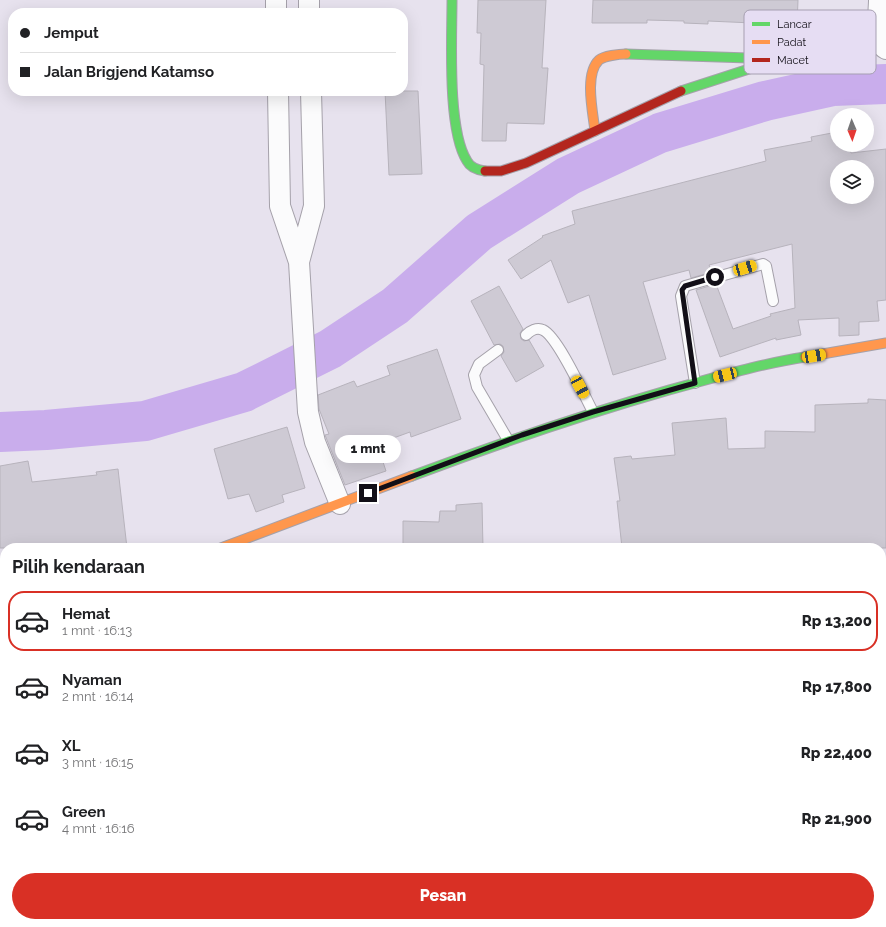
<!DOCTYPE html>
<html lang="id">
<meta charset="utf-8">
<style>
:root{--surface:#fff;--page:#f2f2f2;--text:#202124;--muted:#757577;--line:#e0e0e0;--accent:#d93025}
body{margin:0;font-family:Raleway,sans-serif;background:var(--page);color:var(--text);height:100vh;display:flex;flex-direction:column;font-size:15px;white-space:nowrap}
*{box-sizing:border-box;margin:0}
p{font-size:13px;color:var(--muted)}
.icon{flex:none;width:22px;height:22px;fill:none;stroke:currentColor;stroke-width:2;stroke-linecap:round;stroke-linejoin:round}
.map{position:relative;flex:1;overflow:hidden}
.side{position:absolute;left:0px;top:543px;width:886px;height:384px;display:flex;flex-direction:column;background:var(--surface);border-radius:16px 16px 0 0;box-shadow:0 4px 16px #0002}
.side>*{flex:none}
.guide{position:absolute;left:8px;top:8px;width:400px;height:88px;border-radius:16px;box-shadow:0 4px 16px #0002;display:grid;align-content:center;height:88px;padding:0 12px;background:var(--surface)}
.needle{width:26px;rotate:178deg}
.fabs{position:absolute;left:830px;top:108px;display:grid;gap:8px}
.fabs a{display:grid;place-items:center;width:44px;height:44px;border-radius:50%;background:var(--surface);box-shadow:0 4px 16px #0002;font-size:20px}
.end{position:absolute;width:18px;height:18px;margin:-9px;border:5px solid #120f17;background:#fff;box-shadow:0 0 0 2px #fff}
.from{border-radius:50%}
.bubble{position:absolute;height:28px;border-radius:14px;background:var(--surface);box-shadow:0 4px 16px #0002;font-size:13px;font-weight:800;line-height:28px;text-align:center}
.car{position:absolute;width:12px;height:24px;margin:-12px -6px;border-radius:5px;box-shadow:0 0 3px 1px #0007;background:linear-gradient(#f5c518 24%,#345 0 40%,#f5c518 0 76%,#345 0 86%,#f5c518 0)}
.guide b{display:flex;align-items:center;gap:14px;height:38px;font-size:15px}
.guide b+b{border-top:1px solid var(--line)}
.guide i{width:10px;height:10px;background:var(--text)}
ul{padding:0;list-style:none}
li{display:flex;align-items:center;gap:12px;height:60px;margin:0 8px 6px;padding:0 4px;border:2px solid transparent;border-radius:16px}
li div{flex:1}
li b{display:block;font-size:15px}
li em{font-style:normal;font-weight:800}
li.current{border-color:var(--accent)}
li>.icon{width:36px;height:36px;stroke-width:1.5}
h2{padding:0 12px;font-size:18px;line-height:48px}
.button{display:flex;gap:8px;margin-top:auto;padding:8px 12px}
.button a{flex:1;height:46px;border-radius:24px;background:var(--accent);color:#fff;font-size:16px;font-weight:800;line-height:46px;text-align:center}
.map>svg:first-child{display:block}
.built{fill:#e3daef}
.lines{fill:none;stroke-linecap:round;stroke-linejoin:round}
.river{stroke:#c9adec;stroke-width:40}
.building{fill:#cecad4;stroke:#b7b3bc;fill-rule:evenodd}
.lane-casing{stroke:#a5a1aa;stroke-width:12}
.street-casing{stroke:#a5a1aa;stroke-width:22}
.fast-casing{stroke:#a5a1aa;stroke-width:11}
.slow-casing{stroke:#a5a1aa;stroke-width:11}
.jam-casing{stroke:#a5a1aa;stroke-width:11}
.lane{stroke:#fbfbfc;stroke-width:10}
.street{stroke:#fbfbfc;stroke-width:20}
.fast{stroke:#63d668;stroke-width:9}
.slow{stroke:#ff974d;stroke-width:9}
.jam{stroke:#b3261e;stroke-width:9}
.route{stroke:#120f17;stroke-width:5}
.key{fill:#e6ddf3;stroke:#a69fb1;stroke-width:1}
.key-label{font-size:11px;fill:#120f17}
</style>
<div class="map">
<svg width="886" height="927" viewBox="0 0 886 927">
<rect width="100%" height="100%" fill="#e7e2ee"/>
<path class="built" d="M5,902V922H116V927H0V903Z"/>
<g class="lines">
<path class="river" d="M0,432L46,430L145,421L244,392L330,349L395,306L479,232L568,176L660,133L765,101L833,86L886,84"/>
</g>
<path class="building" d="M478,0H546L542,68H548L544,124L507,123L506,141H482L484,65L480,64L481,33H477Z
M593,0H798L797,25L708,21V24L684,23V21L647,20V23H592Z
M385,91H418L422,174L389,175Z
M837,132V145H850L851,153L886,149V300L877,301L879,321L859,322V335L839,336V318L798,320L801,335L776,340V338L720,357L696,290L716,284L733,329L771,316L770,314L795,308L792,244L709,265L712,272L691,278L689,270L643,282L666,359L613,375L589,295L568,303L551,260L521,279L508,260L543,237L542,236L575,224L572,211L766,161L764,150L812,141L811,137ZM837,167H867V197H837Z
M499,286L523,329L520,333L521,339L524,341L529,340L544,366L516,382L501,356L504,352L503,346L500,344L494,345L471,301Z
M437,349L461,419L411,437L410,432L377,444L386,471L345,485L325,435L329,434L319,409L318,395L354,381L357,387L390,375L387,366Z
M868,399L886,400V548H622L617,501H620L614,458L631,456L632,459L675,455L672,423L726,418L728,449L765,448V431L815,432V405L868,403Z
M287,427L305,488L282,495L284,502L256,512L249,494L228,499L214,449Z
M28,461L32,482L97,475L96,472L118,469L127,548H0V466Z
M482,503L483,548H403V521L439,522L440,511H456V505Z"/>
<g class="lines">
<defs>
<path id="lane" d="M526,335C530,331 537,327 543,330C558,337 584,395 593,412
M498,350L479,364L474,375L477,387L508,440
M695,383L681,296L685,286L763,264L766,266L773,301
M173,922L181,927
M307,927L357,922"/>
<path id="street" d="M276,0V13
M309,0V13
M879,0C879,12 874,43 886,49
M278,91L280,206L299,262L308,412L315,442L340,504
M299,262L314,206L311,91
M881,855L886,854
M846,927V922"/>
<path id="fast" d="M452,0C452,38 447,130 467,161C470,167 478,170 485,171
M626,54L749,58L752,61V68L681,91
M412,476C497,444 582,415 669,390C714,378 759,364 805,357
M0,631L5,630"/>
<path id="slow" d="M595,131C593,113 584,74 599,60C604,56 619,54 626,54
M805,357L886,343
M221,548L412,476"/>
<path id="jam" d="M485,171H501L526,163L681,91"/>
</defs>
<use href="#lane" class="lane-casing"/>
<use href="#street" class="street-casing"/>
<use href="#fast" class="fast-casing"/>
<use href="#slow" class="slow-casing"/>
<use href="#jam" class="jam-casing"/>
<use href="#lane" class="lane"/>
<use href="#street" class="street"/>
<use href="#fast" class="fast"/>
<use href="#slow" class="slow"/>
<use href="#jam" class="jam"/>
</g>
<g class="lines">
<path class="route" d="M368,493L522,435L593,412L695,383L682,290L685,286L715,277"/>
</g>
<rect x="744" y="10" width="132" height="64" rx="6" class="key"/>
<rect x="752" y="22" width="18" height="4" fill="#63d668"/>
<rect x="752" y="40" width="18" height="4" fill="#ff974d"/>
<rect x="752" y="58" width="18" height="4" fill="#b3261e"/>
<g class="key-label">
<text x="777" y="28">Lancar</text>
<text x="777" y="46">Padat</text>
<text x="777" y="64">Macet</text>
</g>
</svg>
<div class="fabs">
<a><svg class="needle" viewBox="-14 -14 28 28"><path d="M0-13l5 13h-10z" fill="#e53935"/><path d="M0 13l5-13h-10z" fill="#757577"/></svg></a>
<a><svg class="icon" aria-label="layers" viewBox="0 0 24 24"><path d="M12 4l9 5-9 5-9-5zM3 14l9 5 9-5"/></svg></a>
</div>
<i class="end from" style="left:715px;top:277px"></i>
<i class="end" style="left:368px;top:493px"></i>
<div class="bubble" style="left:335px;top:435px;width:66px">1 mnt</div>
<i class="car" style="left:745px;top:268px;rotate:74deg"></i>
<i class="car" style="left:814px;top:356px;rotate:80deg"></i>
<i class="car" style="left:725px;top:375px;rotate:256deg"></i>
<i class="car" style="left:580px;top:387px;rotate:151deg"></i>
<div class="guide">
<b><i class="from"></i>Jemput</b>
<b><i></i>Jalan Brigjend Katamso</b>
</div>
<section class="side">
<h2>Pilih kendaraan</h2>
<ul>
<li class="current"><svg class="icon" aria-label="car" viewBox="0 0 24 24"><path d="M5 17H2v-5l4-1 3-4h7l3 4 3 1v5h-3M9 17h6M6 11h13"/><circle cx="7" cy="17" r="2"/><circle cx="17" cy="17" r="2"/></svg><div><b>Hemat</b><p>1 mnt · 16:13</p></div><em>Rp 13,200</em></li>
<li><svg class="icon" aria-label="car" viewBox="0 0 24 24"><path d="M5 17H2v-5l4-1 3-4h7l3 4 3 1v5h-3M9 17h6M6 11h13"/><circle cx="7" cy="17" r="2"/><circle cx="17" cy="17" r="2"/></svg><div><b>Nyaman</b><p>2 mnt · 16:14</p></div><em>Rp 17,800</em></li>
<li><svg class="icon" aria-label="car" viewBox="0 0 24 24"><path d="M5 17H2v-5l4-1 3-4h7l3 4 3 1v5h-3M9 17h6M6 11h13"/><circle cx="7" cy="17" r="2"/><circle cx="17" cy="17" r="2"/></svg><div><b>XL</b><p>3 mnt · 16:15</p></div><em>Rp 22,400</em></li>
<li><svg class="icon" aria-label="car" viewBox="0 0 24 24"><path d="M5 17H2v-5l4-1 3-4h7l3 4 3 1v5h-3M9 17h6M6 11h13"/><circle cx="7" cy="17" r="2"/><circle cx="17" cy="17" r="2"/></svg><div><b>Green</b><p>4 mnt · 16:16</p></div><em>Rp 21,900</em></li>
</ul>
<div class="button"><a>Pesan</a></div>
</section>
</div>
